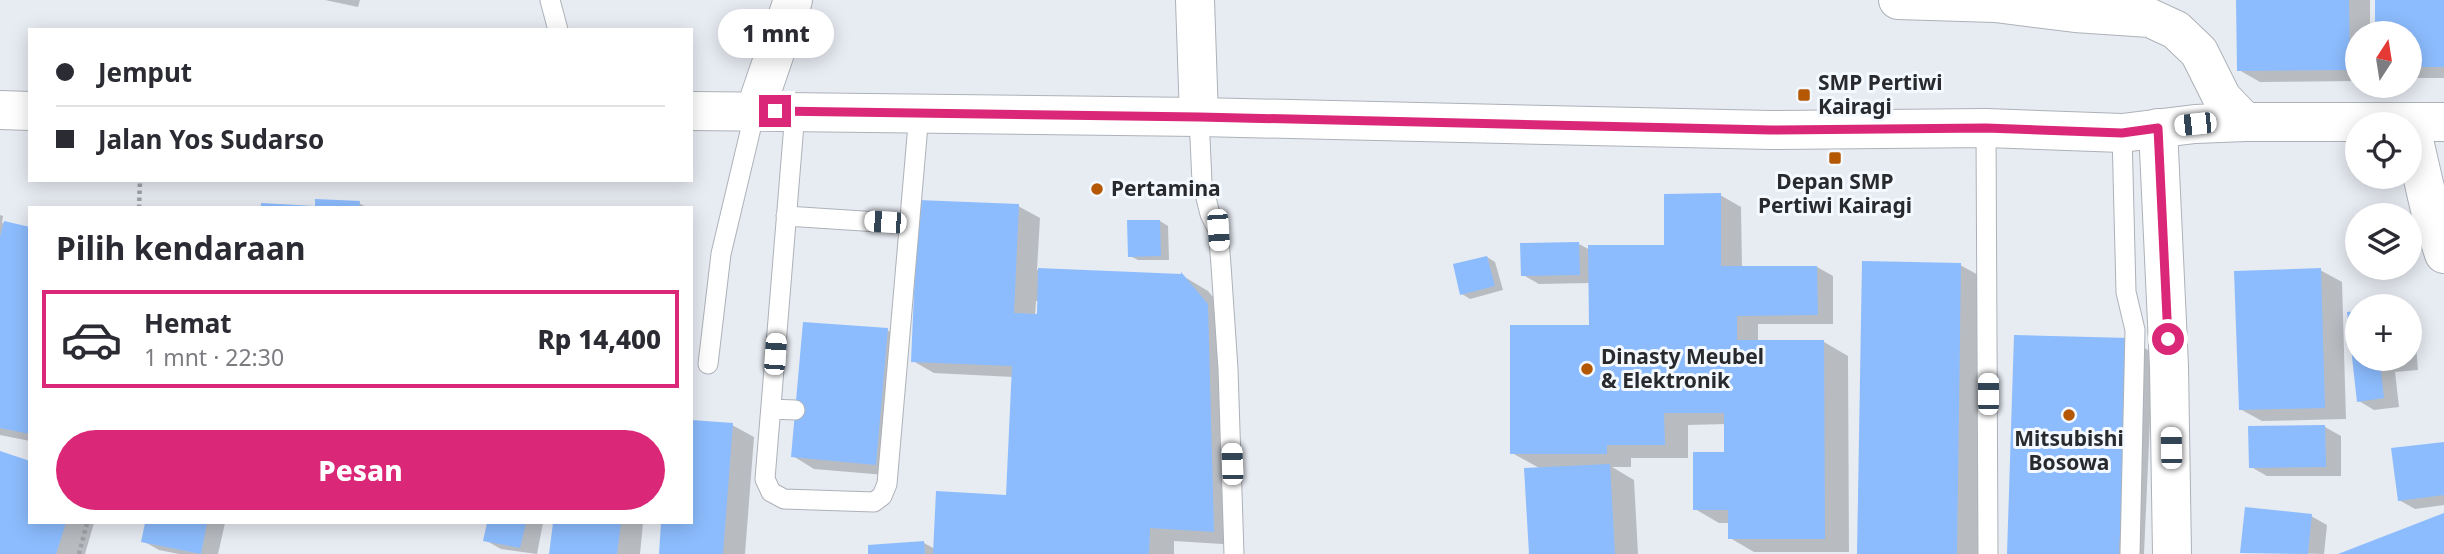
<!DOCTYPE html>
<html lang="id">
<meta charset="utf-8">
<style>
:root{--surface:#fff;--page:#f7f7f7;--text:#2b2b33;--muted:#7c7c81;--line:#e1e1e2;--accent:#db2777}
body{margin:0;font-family:"Noto Sans",sans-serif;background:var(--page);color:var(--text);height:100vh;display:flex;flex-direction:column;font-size:26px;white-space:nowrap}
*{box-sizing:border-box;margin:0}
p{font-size:23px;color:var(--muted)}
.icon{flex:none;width:38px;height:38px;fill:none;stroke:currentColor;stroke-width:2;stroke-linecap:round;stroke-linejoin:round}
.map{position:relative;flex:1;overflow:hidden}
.drawer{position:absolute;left:28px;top:206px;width:665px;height:318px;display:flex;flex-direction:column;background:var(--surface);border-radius:0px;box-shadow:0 4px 18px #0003}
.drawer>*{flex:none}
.banner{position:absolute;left:28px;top:28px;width:665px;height:154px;border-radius:0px;box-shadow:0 4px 18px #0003;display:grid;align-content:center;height:154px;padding:0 28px;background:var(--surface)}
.needle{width:46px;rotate:12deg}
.fabs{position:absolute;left:2345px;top:21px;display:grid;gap:14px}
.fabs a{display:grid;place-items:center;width:77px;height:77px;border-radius:50%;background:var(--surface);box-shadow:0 4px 18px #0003;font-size:35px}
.end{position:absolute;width:32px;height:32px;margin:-16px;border:9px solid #db2777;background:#fff;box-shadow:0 0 0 4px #fff}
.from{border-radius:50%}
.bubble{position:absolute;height:49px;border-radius:24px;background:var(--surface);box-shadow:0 4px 18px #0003;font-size:23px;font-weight:800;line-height:49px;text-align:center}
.car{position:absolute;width:21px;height:42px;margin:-21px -10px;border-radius:9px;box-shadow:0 0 5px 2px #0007;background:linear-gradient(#fff 24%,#345 0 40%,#fff 0 76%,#345 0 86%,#fff 0)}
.banner b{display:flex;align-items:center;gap:24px;height:66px;font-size:26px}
.banner b+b{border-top:2px solid var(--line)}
.banner i{width:18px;height:18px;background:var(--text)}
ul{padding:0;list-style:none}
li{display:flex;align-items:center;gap:21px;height:98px;margin:0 14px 10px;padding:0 14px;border:4px solid transparent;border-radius:0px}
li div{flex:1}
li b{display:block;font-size:26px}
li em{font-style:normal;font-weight:800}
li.active{border-color:var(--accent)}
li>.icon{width:63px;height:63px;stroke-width:1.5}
h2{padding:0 28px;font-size:32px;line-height:84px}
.primary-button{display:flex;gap:14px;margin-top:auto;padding:14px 28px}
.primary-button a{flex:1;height:80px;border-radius:42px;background:var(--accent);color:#fff;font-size:28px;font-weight:800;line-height:80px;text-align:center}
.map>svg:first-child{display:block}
.shadow{fill:#0003;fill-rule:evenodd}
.building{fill:#8cbcfe}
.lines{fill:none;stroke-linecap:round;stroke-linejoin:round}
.lane-casing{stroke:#adb2b8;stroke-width:21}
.street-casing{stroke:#adb2b8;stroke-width:40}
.highway-casing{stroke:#adb2b8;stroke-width:40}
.path{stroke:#9fa2a7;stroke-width:4.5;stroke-dasharray:3.5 3.5;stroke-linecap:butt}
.lane{stroke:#fff;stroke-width:19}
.street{stroke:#fff;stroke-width:38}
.highway{stroke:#fff;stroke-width:38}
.route{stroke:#db2777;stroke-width:9}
.poi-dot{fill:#b55804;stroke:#f4f9ff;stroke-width:2.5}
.labels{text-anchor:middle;stroke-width:6;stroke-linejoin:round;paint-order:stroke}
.poi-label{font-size:21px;font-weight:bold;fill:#292a2d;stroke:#f4f9ff;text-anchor:start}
</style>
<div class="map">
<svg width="2444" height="554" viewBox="0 0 2444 554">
<rect width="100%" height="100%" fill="#e7ebf2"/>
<path class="shadow" d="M325,0H360L358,7Z
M2238,0H2370V33H2357V81L2260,82L2239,70Z
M2377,0H2444V78H2410V33H2377Z
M1720,195L1741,207L1742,268L1817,267L1833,276V324H1758V342H1824L1848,356L1849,552H1754L1730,538V523H1719L1695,509L1726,454V424L1688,425V458H1631V467H1612L1634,480L1638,554H1530L1541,469L1512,453L1590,327V283L1539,284L1523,275L1579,244L1590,250L1666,246Z
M359,203L368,208H263V205L316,208Z
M1018,206L1040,218L1037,270L1183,276L1208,291L1232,320L1238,545L1174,541V554H870L924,543L935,549L1008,496L1013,377L934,373L913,361ZM1036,301H1039V316H1035Z
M0,215L3,216L2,223L30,229V441L0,435Z
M1160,221L1168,226L1169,260H1138L1130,256Z
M1487,257L1495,262L1503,290L1470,299L1462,294Z
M1960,265L1982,277V554H1859Z
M2320,270L2342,282L2346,419L2262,421L2240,409Z
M2357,313V359H2410V316L2414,319L2418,370L2395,372L2399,407L2374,410L2359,401L2349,314Z
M887,330L908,342L897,476L814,469L793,456Z
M2129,339L2153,353L2144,554H2009Z
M732,425L754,437L745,554H661L691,523Z
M2325,427L2341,436V476H2267L2251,467Z
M2444,444V505L2415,509L2399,500Z
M0,453L30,523H94L85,554H0Z
M2311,516L2327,525L2324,554L2242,552Z
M147,523H225L218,554H179L159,550L143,541Z
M489,523H543L537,554L501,549L485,540Z
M555,523H643L640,554H551Z"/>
<path class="building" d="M2236,0H2349L2350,70L2237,71Z
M2375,0H2444V67H2410V33H2375Z
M1721,193V266H1817L1818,315L1737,316V340H1824L1825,539H1728V510H1693V452H1724V413H1664L1665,445H1607V454H1510V325H1589L1588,245H1664V194Z
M315,199L360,201L359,208H261V203L315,206Z
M918,200L1019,204L1014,313L1037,314L1038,268L1181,274V272L1208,304L1214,532L1150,528L1149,554H933L936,491L1006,495L1012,366L911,362Z
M1127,220H1160L1161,256L1128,257Z
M4,221L30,227V434L0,428V237Z
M1579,242L1580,275L1521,276L1520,243Z
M1487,256L1495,286L1460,295L1453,264Z
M1862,261L1961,263L1957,554H1857Z
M2321,268L2325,408L2239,410L2234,271Z
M2357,311V359H2403V362L2380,364L2384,398L2357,402L2347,312Z
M803,322L888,328L876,465L791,457Z
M2014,335L2129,338L2119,554H2007Z
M691,420L733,423L723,554H659L661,523H691Z
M2325,425L2326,467L2249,468L2248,426Z
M2444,442V495L2398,501L2391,448Z
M0,451L30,461V523H66L56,554H0Z
M1610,464L1615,554H1529L1524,468Z
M2245,507L2312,514L2308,554L2240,553Z
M2444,513V554H2338Z
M145,523H207L201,554L141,542Z
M487,523H526L520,548L483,541Z
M553,523H621L617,554H549Z
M924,541L925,554H868V545Z"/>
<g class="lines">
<defs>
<path id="lane" d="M550,0L558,30
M795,112L765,479L771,492L784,499L874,502L882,496L887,484L919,113
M1199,117L1202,182L1210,214L1218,230L1221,265L1228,369L1234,554
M1986,128L1988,554
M2122,133L2126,292L2135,330L2130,554
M786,216L909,224
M708,364L721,254L755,111
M771,409L795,410"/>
<path id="street" d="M1195,0L1199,117
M1898,0L1995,3L2075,13L2150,18L2176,30L2199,52L2222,98L2245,122
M755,111L793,0
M2410,123L2431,214L2444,254
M2158,128L2169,366L2172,554"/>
<path id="highway" d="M0,110L30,111
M691,111L1199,117L1771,130L1986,128L2122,133L2195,124L2245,122H2444"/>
</defs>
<use href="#lane" class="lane-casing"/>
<use href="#street" class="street-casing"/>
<use href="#highway" class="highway-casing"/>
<path class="path" d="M139,208L140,180
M79,554L87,523"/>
<use href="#lane" class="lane"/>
<use href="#street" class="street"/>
<use href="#highway" class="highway"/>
</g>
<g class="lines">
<path class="route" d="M775,111L1199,117L1771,130L1986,128L2122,133L2158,128L2168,339"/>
</g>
<g class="poi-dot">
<rect x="1797" y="88" width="14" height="14" rx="3.5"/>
<rect x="1828" y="151" width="14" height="14" rx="3.5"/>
<circle cx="1097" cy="189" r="7"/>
<circle cx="1587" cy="369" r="7"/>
<circle cx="2069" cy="415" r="7"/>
</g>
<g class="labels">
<g class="poi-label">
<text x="1818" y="90">SMP Pertiwi<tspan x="1818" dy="24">Kairagi</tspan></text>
<text x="1835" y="189" text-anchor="middle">Depan SMP<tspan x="1835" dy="24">Pertiwi Kairagi</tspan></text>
<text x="1111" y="196">Pertamina</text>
<text x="1601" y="364">Dinasty Meubel<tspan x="1601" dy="24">&amp; Elektronik</tspan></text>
<text x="2069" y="446" text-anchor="middle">Mitsubishi<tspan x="2069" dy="24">Bosowa</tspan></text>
</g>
</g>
</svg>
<div class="fabs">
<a><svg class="needle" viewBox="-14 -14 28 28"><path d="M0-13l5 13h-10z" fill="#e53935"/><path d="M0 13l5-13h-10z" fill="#7c7c81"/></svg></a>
<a><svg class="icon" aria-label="locate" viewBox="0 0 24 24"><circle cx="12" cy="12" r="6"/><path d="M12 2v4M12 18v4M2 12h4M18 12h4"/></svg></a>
<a><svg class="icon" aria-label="layers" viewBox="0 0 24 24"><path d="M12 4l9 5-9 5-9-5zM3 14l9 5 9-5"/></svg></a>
<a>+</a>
</div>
<i class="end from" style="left:2168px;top:339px"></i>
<i class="end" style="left:775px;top:111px"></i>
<div class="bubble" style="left:718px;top:9px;width:116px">1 mnt</div>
<i class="car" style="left:2195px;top:124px;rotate:264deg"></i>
<i class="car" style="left:885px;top:222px;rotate:274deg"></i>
<i class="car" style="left:1218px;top:230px;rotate:176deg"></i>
<i class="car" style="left:775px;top:354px;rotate:4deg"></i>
<i class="car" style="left:1988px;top:394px;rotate:0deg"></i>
<i class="car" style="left:2171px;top:448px;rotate:359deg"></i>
<i class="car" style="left:1232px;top:464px;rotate:358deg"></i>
<div class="banner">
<b><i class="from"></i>Jemput</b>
<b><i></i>Jalan Yos Sudarso</b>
</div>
<section class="drawer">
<h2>Pilih kendaraan</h2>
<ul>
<li class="active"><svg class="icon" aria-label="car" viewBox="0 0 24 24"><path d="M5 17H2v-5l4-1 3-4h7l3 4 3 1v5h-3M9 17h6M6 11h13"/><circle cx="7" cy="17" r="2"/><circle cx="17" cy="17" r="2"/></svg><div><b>Hemat</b><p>1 mnt · 22:30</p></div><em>Rp 14,400</em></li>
</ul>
<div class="primary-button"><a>Pesan</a></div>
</section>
</div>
